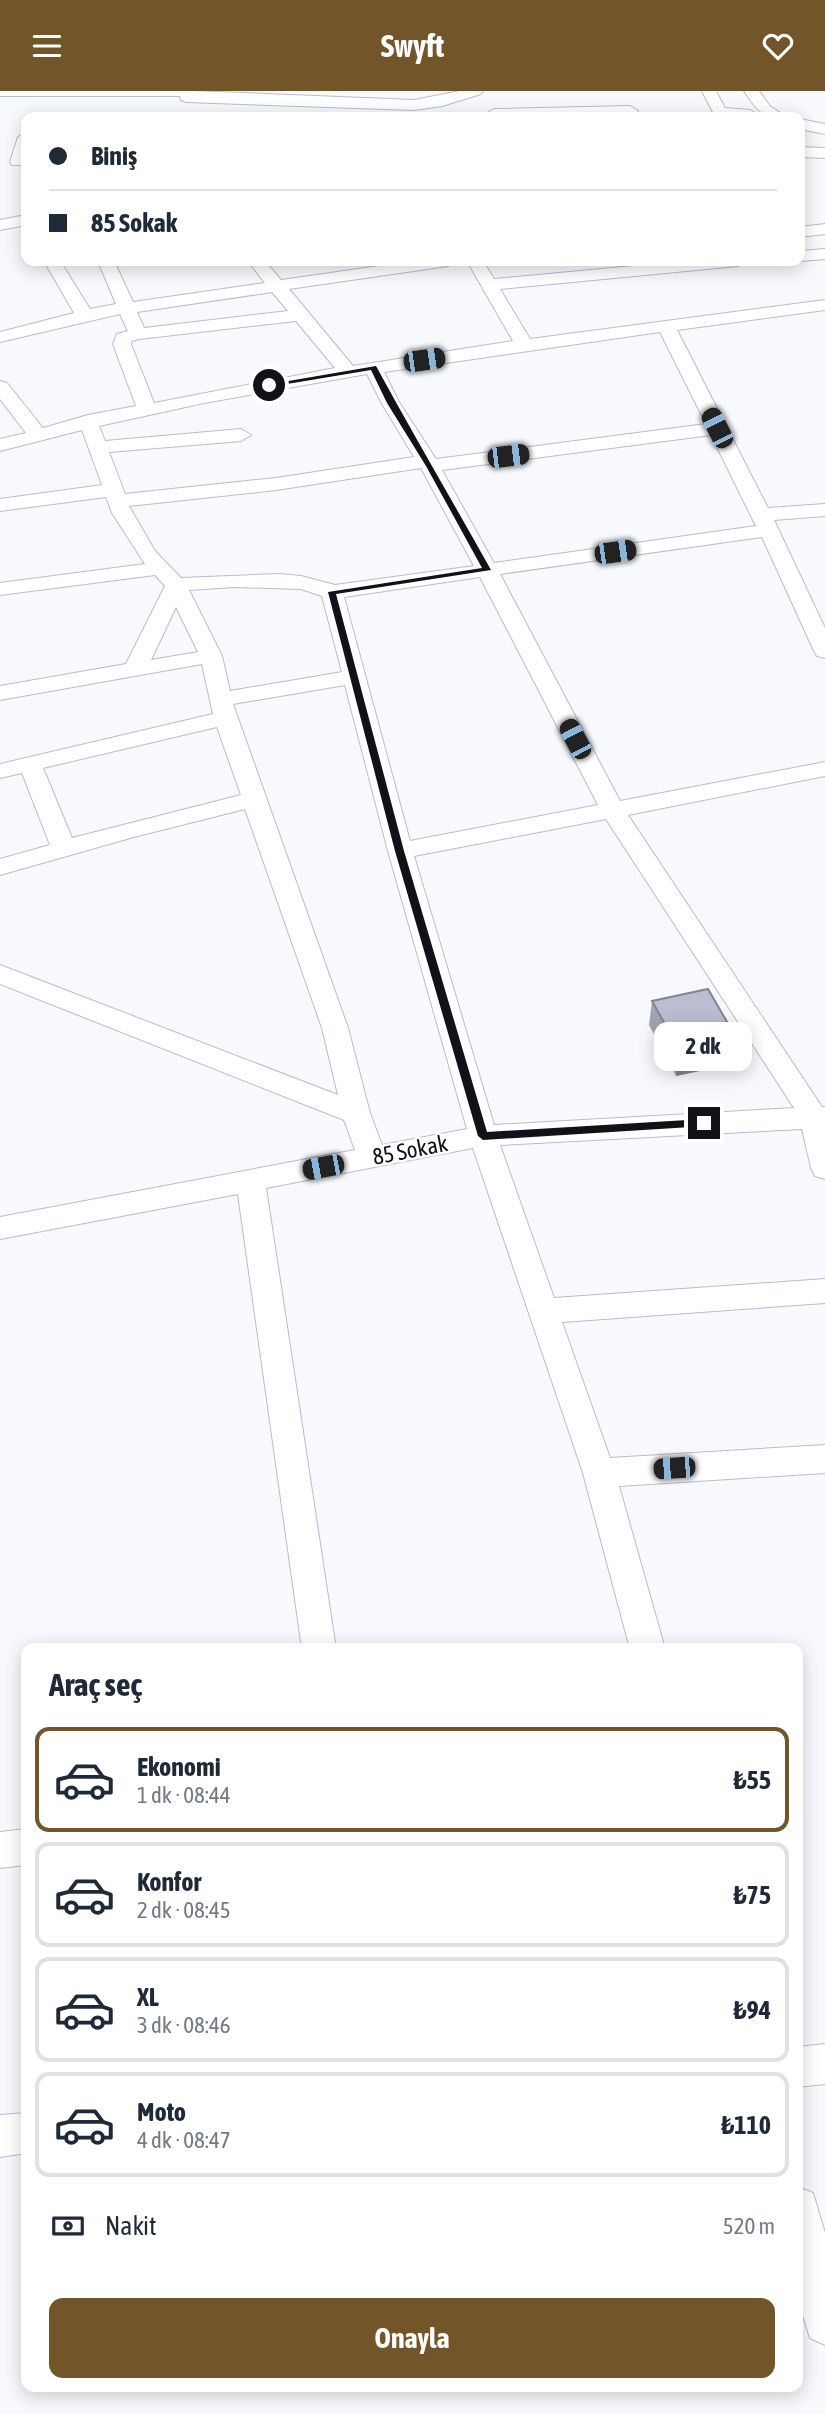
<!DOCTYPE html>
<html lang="tr">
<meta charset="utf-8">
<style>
:root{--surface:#fff;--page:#f6f6f7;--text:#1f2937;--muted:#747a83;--line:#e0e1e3;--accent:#73552a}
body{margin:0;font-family:"Asap Condensed",sans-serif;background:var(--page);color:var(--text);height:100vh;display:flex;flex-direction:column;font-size:26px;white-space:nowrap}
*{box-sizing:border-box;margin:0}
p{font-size:23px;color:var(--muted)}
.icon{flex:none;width:38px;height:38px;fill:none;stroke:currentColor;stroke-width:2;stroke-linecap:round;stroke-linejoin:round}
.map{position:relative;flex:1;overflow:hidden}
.sheet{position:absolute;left:21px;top:1552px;width:782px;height:749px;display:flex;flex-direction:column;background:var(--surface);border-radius:14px;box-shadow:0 4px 18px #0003}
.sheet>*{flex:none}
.banner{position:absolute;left:21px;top:21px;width:784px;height:154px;border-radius:14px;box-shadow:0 4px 18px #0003;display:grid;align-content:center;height:154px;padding:0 28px;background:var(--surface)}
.end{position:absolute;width:32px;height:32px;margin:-16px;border:9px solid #111118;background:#fff;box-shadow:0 0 0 4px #fff}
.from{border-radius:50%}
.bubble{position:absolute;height:49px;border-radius:14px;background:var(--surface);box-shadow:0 4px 18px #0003;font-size:23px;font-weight:700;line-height:49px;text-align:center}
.car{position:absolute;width:21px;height:42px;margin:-21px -10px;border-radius:9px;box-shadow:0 0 5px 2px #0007;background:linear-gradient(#222 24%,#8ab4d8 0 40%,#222 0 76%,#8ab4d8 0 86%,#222 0)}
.banner b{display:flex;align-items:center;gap:24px;height:66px;font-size:26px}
.banner b+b{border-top:2px solid var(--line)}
.banner i{width:18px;height:18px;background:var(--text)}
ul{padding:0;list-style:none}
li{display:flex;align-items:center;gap:21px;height:105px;margin:0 14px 10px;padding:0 14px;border:4px solid var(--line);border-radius:14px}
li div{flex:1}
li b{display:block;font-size:26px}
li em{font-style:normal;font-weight:700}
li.active{border-color:var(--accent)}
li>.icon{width:63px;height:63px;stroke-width:1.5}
h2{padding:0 28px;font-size:32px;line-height:84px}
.pay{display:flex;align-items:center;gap:18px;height:77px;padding:0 28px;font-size:26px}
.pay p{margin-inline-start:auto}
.button{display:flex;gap:14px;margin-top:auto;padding:14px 28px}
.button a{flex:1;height:80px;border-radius:14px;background:var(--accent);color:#fff;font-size:28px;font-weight:700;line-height:80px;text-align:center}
header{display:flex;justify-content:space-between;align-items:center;height:91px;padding:0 28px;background:var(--accent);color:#fff;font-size:32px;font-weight:700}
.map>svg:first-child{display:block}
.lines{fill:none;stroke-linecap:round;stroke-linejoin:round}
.street-casing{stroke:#babbcf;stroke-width:2}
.street{fill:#fff;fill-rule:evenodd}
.wall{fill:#a2a3b4}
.shaded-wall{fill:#848492}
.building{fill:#bcbdd1;stroke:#848492;stroke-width:2}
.route{fill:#111118}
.labels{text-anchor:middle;stroke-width:5;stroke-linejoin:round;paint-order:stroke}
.street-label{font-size:23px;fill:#111118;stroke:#fff}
</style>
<header><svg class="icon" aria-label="menu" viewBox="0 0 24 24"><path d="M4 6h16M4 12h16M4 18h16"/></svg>Swyft<svg class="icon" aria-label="heart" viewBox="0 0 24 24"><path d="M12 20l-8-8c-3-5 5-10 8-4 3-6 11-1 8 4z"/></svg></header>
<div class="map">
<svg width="825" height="2323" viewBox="0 0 825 2323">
<rect width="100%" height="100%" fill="#f8f9fd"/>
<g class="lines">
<defs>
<path id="street" d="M0,0H193L414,9L460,0H483L481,3L442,15L414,19L186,11L181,9L180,5H0Z
M702,0H716L725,17L750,19L760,26L715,25Z
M744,0H759L770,15L786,26C761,27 757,19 744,0Z
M630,15L638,20L635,23L489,26L486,23L494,18Z
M800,28L825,33V43L800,38Z
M26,41V71L24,74H12L10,71L18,46Z
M800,56L825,57V67L800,66Z
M26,124V134L0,139V129Z
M825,133V143L800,146V136Z
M825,158V168L800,170H799L800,160Z
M44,170H60L90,218L116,213L98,170H114L133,211L265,192L248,170H265L281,189L414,170H456L448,175L289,198L353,275L513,250L467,170H483L494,188L687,170H747L738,175L500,198L530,248L825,209V219L677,239L768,417L825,413V425L774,429L825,537V567L817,565L814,560L762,446L500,483L620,710L825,671V685L628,724L822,1016H825V1088L815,1085L811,1077L802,1038L500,1054L554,1207L825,1188V1212L562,1231L610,1367L825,1354V1382L619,1395L665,1558H630L583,1382L473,1057L266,1097L336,1558H302L238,1103L0,1148V1126L355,1059L344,1029L0,893V874L338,1004L322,937L245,718L134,746L0,784V768L50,754L22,682L0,687V673L213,623L202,573L0,609V595L126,573L165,495L155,484L0,504V492L145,473L112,422L106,406L0,420V408L102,394L82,339L0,360V348L26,342L0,308V290L7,292L43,337L88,324L136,315L113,253L117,243L128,240L120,223L0,251V241L74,222ZM272,201L288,220L144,237L137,221ZM296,230L335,277L154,312L131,253L132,250L139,248ZM660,241L706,333L436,368L399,311L384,281ZM367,283L381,311L414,366L276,387L125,403L109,361L241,350L251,344L241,338L105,350L99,335L204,312ZM711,344L756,435L494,472L442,379ZM421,377L474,475L335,494L301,485L280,483L181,487L155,460L129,415L276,399ZM480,486L598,714L410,750L344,506ZM234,496L301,498L322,505L342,581L230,600L222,565L189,499ZM176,516L198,561L151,569ZM345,594L388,760L467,1038L382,1054L370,1022L348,937L233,613ZM217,636L241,704L72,747L43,677ZM606,728L794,1017L494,1034L414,765Z
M26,1738V1774L0,1777V1741Z
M825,1953V1993L798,1996V1956Z
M26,2022V2062L0,2066V2024Z
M798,2096L813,2102L825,2142V2254L810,2247L798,2209Z"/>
</defs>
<use href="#street" class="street-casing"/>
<use href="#street" class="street"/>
</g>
<path class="wall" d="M652,910L737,948L732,973L676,985L649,934Z"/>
<path class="shaded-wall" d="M737,948L732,973L676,985L680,960Z"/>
<path class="building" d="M708,898L737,948L680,960L652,910Z"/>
<path class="route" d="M376,275C413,343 453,411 491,479L336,503L404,760L487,1041L704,1028L707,1030V1035L483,1049L478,1045L395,760L328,501L482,477L426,375L387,312L371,279L269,296L265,294Z"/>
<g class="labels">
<g class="street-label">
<text transform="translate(410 1059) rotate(-11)" y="8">85 Sokak</text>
</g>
</g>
</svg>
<i class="end from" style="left:269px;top:294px"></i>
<i class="end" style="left:704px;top:1032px"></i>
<div class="bubble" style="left:654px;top:931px;width:98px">2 dk</div>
<i class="car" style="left:424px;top:269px;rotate:82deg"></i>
<i class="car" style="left:717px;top:337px;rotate:333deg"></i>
<i class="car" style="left:508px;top:365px;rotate:83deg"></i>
<i class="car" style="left:615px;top:461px;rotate:82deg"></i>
<i class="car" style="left:575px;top:648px;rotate:332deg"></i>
<i class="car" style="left:323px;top:1076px;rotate:259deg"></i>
<i class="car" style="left:674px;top:1377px;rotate:266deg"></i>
<div class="banner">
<b><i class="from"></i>Biniş</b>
<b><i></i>85 Sokak</b>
</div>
<section class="sheet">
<h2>Araç seç</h2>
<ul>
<li class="active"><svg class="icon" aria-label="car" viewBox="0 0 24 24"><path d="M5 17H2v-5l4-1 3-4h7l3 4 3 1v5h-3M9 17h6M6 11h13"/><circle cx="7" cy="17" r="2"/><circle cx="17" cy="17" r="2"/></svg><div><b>Ekonomi</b><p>1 dk · 08:44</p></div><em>₺55</em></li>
<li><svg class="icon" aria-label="car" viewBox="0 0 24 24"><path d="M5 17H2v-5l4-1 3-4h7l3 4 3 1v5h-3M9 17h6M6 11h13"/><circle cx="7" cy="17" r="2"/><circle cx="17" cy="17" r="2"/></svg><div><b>Konfor</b><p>2 dk · 08:45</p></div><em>₺75</em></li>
<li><svg class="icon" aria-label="car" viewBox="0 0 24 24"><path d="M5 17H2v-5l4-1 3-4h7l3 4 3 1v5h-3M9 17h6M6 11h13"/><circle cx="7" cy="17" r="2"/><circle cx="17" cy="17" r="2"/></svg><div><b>XL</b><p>3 dk · 08:46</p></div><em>₺94</em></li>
<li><svg class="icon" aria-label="car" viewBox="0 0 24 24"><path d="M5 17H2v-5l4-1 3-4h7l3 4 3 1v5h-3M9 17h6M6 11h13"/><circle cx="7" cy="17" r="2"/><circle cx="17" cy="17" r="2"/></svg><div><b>Moto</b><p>4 dk · 08:47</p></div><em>₺110</em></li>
</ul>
<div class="pay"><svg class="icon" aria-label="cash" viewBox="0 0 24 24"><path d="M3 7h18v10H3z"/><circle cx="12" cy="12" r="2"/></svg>Nakit<p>520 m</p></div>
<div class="button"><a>Onayla</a></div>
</section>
</div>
